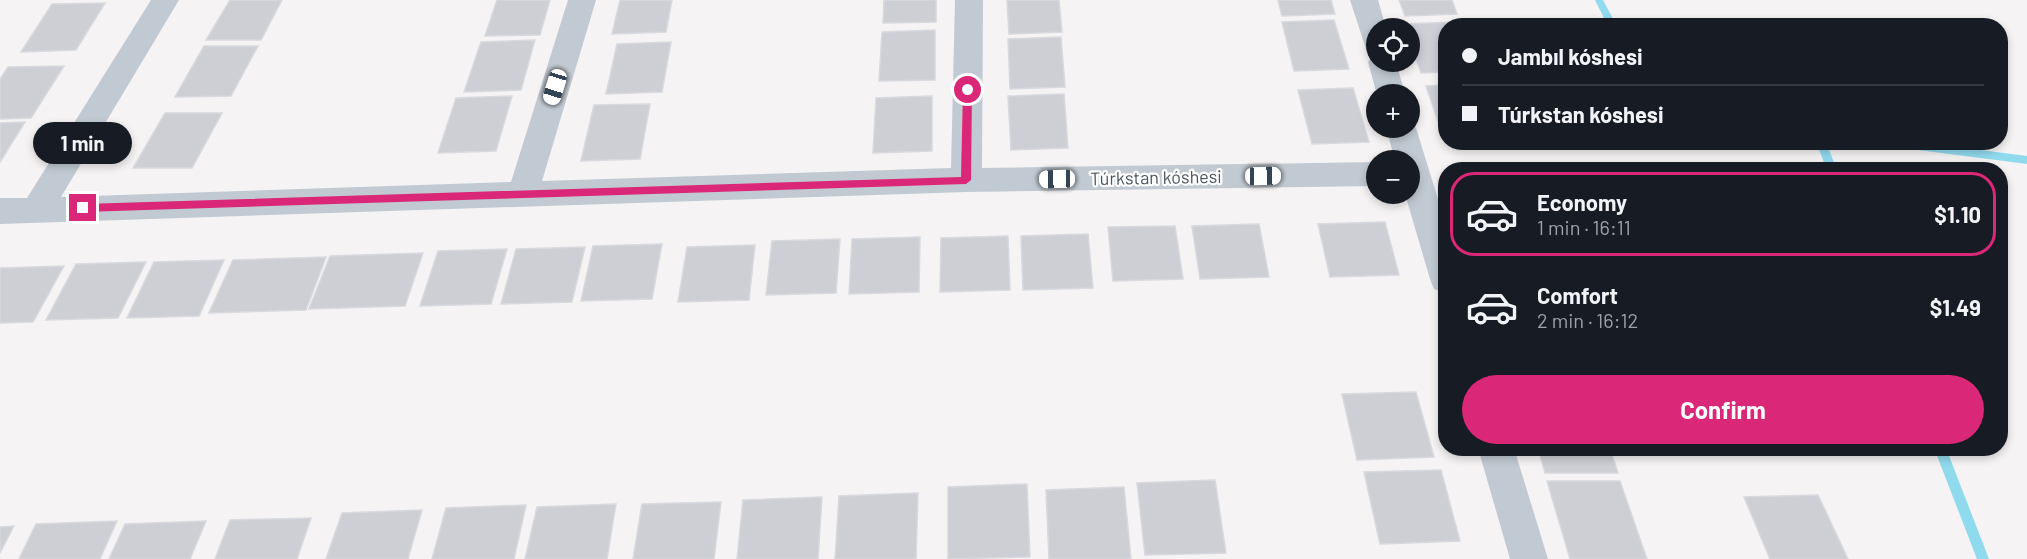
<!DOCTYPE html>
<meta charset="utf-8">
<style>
:root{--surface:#171b24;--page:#242831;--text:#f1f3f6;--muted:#9ea1a6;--line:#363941;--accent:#db2777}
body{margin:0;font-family:Barlow,sans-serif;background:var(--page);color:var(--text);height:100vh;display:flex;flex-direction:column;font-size:22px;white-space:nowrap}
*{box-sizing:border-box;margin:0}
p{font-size:20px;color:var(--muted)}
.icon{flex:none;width:33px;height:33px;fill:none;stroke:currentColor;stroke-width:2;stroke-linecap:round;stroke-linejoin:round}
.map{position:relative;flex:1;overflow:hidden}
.side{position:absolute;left:1438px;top:162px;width:570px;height:294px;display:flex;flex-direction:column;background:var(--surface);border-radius:24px;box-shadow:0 3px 9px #0003}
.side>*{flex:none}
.guide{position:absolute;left:1438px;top:18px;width:570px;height:132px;border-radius:24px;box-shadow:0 3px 9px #0003;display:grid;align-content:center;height:132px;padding:0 24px;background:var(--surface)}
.fabs{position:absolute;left:1366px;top:18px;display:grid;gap:12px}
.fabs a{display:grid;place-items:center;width:54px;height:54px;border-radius:50%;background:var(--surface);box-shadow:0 3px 9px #0003;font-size:30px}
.end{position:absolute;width:27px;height:27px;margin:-14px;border:8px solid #db2777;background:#fff;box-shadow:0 0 0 3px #fff}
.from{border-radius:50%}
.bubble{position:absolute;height:42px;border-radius:21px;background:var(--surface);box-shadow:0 3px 9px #0003;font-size:20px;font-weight:700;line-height:42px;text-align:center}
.car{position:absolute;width:18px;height:36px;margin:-18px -9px;border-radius:8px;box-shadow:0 0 4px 2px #0007;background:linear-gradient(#fff 24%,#345 0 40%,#fff 0 76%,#345 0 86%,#fff 0)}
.guide b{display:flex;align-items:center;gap:21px;height:57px;font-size:22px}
.guide b+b{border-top:2px solid var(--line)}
.guide i{width:15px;height:15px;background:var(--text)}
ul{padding:10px 0 0;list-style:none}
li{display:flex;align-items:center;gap:18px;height:84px;margin:0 12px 9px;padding:0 12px;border:3px solid transparent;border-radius:24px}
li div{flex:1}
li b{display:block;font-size:22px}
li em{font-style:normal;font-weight:700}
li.active{border-color:var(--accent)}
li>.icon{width:54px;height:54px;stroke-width:1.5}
.primary-button{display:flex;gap:12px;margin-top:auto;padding:12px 24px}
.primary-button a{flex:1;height:69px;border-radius:36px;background:var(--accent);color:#fff;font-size:24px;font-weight:700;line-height:69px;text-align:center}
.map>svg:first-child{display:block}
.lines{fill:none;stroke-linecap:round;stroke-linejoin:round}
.stream{fill:#90daee;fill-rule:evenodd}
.building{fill:#cdcfd5;stroke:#d7d9de;stroke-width:1.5}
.street{fill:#c1cad2;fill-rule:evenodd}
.route{fill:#db2777}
.labels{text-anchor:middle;stroke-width:4.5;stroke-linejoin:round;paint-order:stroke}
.street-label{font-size:18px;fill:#4a5661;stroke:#fff}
</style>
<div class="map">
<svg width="2027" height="559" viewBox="0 0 2027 559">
<rect width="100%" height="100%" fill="#f5f3f3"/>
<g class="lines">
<path class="stream" d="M1595,0H1603L1617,26H1608Z
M1816,142H1826L1837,170H1827Z
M1882,142H1919L2027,156V164L1887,146Z
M1934,448H1946L1989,559H1977Z"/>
</g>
<path class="building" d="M230,0H282L261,40H206Z
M497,0H550L540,35L485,36Z
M620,0H672L666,32L612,34Z
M884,0H936V22L883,23Z
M1007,0H1059L1062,32L1009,34Z
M1278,0H1331L1335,14L1282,16Z
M1399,0H1452L1457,14L1405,16Z
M105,3L76,50L21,52L52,4Z
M1334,20L1349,69L1294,71L1282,22Z
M1457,22L1458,26H1446V72L1421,73L1410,41V28H1406L1404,24Z
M935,30V80L879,81L882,32Z
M1061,37L1065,87L1010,89L1008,39Z
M535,40L521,90L464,92L481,42Z
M671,42L662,92L606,94L617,44Z
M204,46H258L231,96L175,97Z
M64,66L31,118L0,119V79L8,67Z
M1446,85V139H1444L1426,86Z
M1353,88L1369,142L1312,144L1298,90Z
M1064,94L1068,148L1011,150L1008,96Z
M512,96L496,151L438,153L456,98Z
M932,96V151L873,153L876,98Z
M650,104L640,159L581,161L594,105Z
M165,113H222L192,168H133Z
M25,122L0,162V123Z
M1385,222L1399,275L1330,277L1318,224Z
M1259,224L1269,277L1200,279L1192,226Z
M1175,226L1183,279L1113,281L1108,227Z
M1088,234L1093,288L1023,290L1021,236Z
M1008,236L1010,290L940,292L941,238Z
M920,237L919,292L849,294L852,239Z
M840,239L836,293L766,295L772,241Z
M662,244L652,299L581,301L593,246Z
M755,245L749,300L678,302L687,247Z
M585,247L572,302L501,304L516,249Z
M507,249L491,304L420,306L438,251Z
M423,253L405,306L309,309L330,256Z
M326,257L306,310L209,313L233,260Z
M224,260L199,316L127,318L154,262Z
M146,262L118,318L46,320L76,264Z
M64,266L33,322L0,323V268Z
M1416,392L1434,457L1357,460L1342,394Z
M1538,448H1610L1618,473H1545Z
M1441,470L1460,541L1380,544L1364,472Z
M1215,480L1226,553L1145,555L1137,483Z
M1547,481H1620L1647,559H1570Z
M1027,484L1030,557L948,559V487Z
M1124,487L1131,559H1049L1046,490Z
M918,493L916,559H835L839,496Z
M1818,495L1848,559H1770L1744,497Z
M822,497L818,559H737L743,500Z
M721,502L714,559H633L642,504Z
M616,504L607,559H525L537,507Z
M526,505L514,559H432L446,508Z
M422,510L408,559H326L342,513Z
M311,518L297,559H215L230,520Z
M117,521L100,559H19L36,524Z
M206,521L190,559H109L125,524Z
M14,526L0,553V527Z"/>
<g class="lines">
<path class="street" d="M151,0H179L61,197L511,182L568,0H596L542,181L951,168L955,0H983L982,168L1377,162V186L966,192L0,224V198H27Z
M1350,0H1378L1386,28H1377V62H1396L1405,94L1377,95L1368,62L1374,54L1367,52Z
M1410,120L1416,128L1446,225V293L1434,289L1430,279L1405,194H1410V160H1395L1386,128H1410Z
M1478,448H1514L1548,559H1510Z"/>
</g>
<path class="route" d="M968,87L972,90L971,180L966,184L83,212L78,208L83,204L961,177L963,90Z"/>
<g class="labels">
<g class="street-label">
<text transform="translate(1156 178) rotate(-1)" y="6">Túrkstan kóshesi</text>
</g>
</g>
</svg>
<div class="fabs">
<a><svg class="icon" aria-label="locate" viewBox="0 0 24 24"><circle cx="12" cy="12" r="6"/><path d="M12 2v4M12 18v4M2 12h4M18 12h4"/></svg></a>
<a>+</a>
<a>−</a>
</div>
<i class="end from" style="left:968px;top:90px"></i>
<i class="end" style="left:83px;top:208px"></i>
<div class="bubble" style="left:33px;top:122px;width:99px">1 min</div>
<i class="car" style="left:555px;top:87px;rotate:197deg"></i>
<i class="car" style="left:1263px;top:176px;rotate:89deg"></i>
<i class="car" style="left:1057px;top:179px;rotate:269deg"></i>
<div class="guide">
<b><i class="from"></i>Jambıl kóshesi</b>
<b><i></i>Túrkstan kóshesi</b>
</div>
<section class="side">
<ul>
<li class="active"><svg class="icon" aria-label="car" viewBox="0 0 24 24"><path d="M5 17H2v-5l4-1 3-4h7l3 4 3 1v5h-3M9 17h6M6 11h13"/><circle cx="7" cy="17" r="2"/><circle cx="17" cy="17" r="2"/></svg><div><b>Economy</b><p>1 min · 16:11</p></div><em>$1.10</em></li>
<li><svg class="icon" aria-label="car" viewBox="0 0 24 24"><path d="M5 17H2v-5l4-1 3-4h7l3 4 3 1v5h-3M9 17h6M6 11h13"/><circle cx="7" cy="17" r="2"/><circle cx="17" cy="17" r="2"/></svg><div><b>Comfort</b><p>2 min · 16:12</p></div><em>$1.49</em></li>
</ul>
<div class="primary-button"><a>Confirm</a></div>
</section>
</div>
